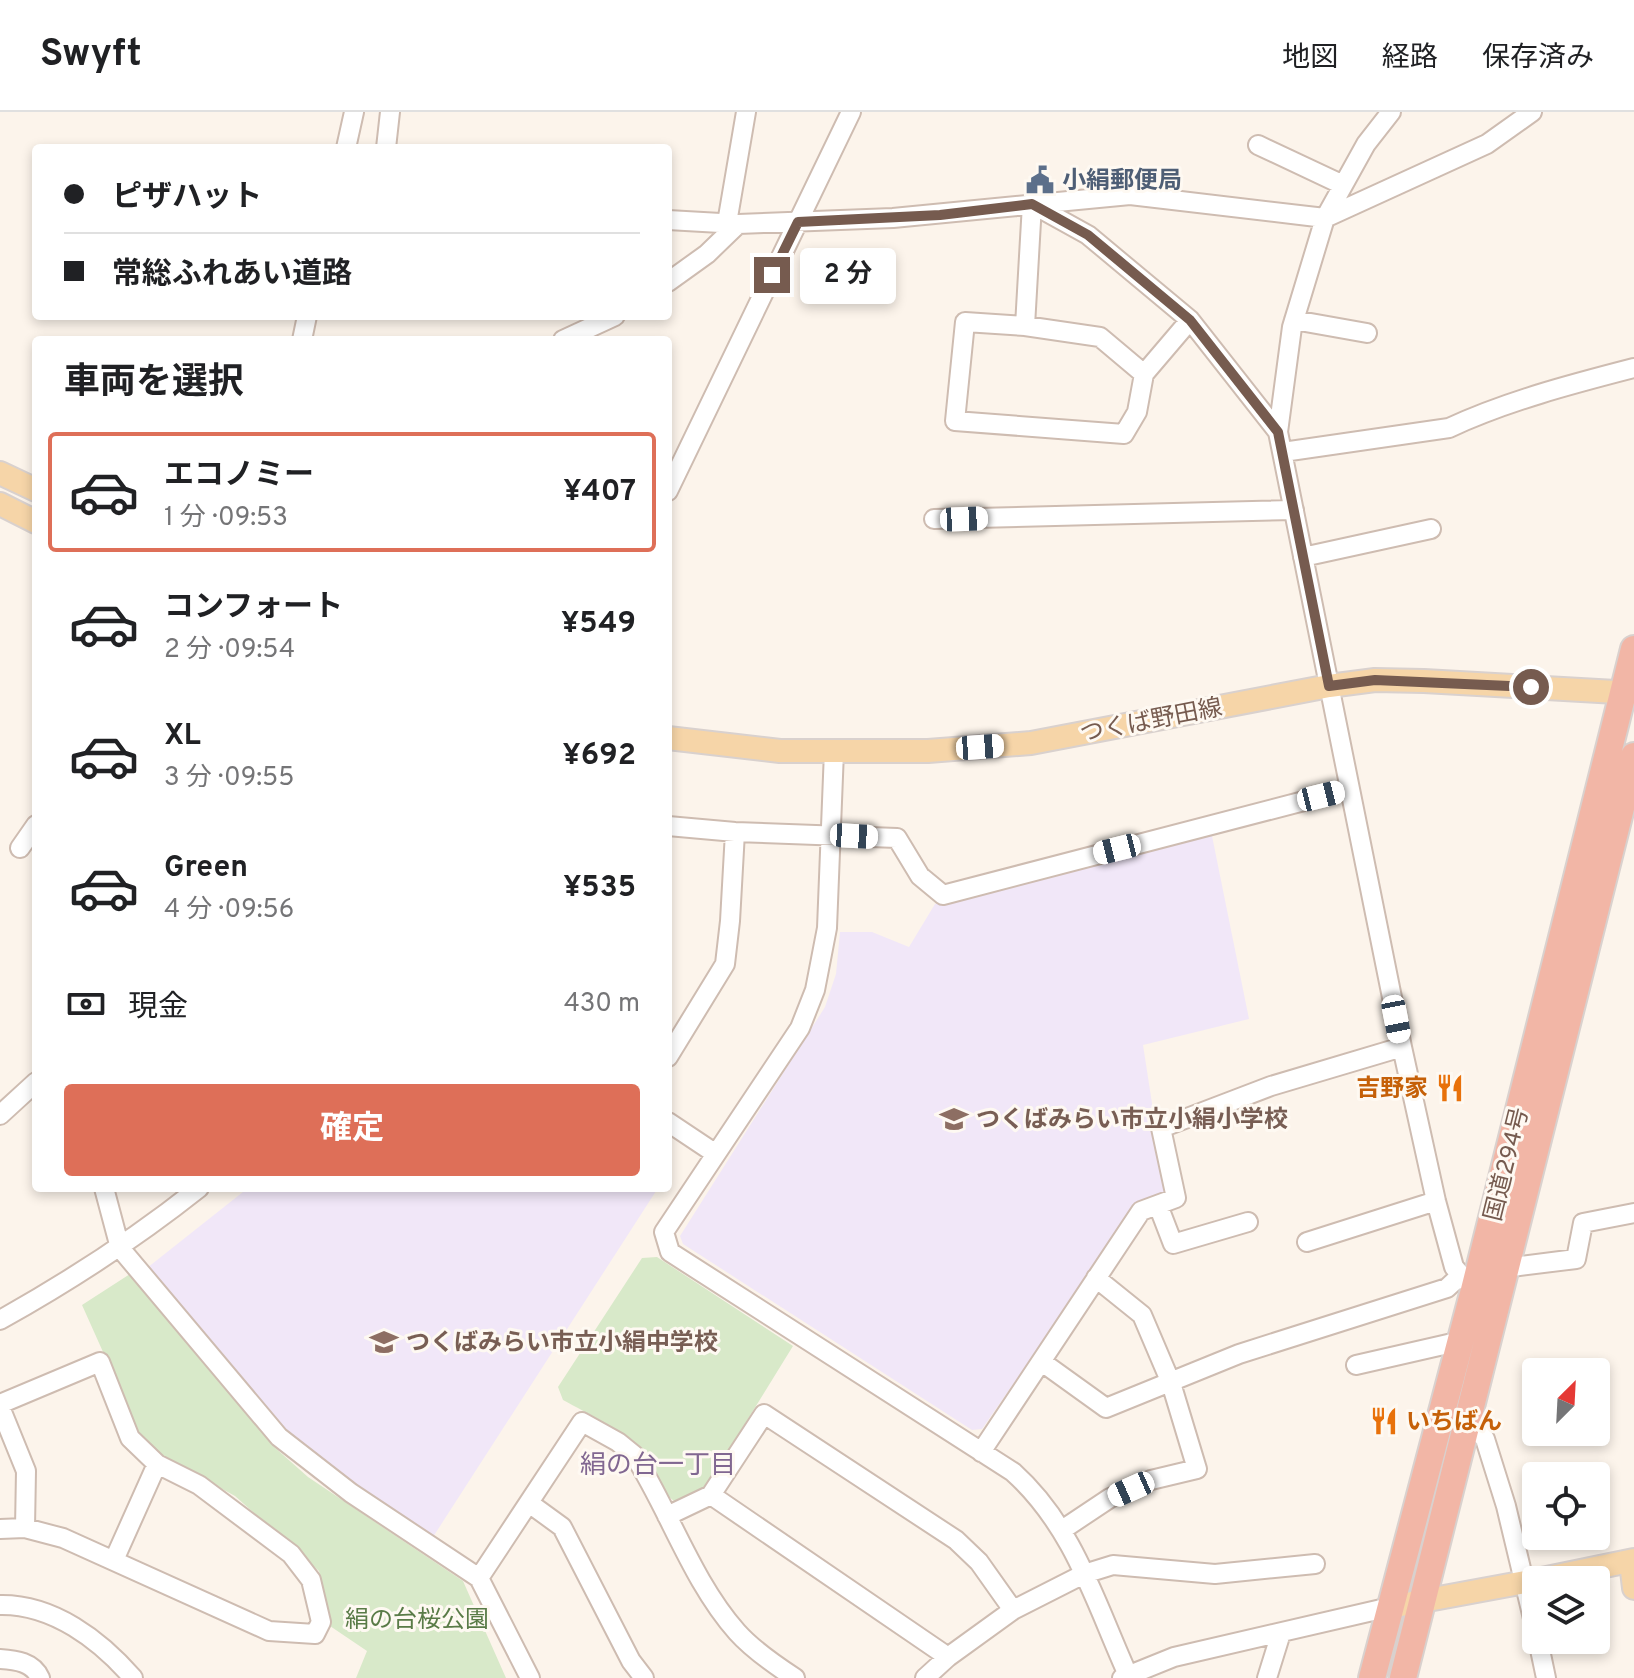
<!DOCTYPE html>
<html lang="ja">
<meta charset="utf-8">
<style>
:root{--surface:#fff;--page:#f6f6f6;--text:#202124;--muted:#757577;--line:#e0e0e0;--accent:#de6f58}
body{margin:0;font-family:Overpass,"Noto Sans JP",sans-serif;background:var(--page);color:var(--text);height:100vh;display:flex;flex-direction:column;font-size:30px;white-space:nowrap}
*{box-sizing:border-box;margin:0}
p{font-size:26px;color:var(--muted)}
.icon{flex:none;width:44px;height:44px;fill:none;stroke:currentColor;stroke-width:2;stroke-linecap:round;stroke-linejoin:round}
.map{position:relative;flex:1;overflow:hidden}
.details{position:absolute;left:32px;top:224px;width:640px;height:856px;display:flex;flex-direction:column;background:var(--surface);border-radius:8px;box-shadow:0 4px 12px #0003}
.details>*{flex:none}
.guide{position:absolute;left:32px;top:32px;width:640px;height:176px;border-radius:8px;box-shadow:0 4px 12px #0003;display:grid;align-content:center;height:176px;padding:0 32px;background:var(--surface)}
.needle{width:52px;rotate:24deg}
.controls{position:absolute;left:1522px;top:1246px;display:grid;gap:16px}
.controls a{display:grid;place-items:center;width:88px;height:88px;border-radius:8px;background:var(--surface);box-shadow:0 4px 12px #0003;font-size:40px}
.end{position:absolute;width:36px;height:36px;margin:-18px;border:10px solid #765b4f;background:#fff;box-shadow:0 0 0 4px #fff}
.from{border-radius:50%}
.bubble{position:absolute;height:56px;border-radius:8px;background:var(--surface);box-shadow:0 4px 12px #0003;font-size:26px;font-weight:700;line-height:56px;text-align:center}
.car{position:absolute;width:24px;height:48px;margin:-24px -12px;border-radius:10px;box-shadow:0 0 6px 2px #0007;background:linear-gradient(#fff 24%,#345 0 40%,#fff 0 76%,#345 0 86%,#fff 0)}
.guide b{display:flex;align-items:center;gap:28px;height:76px;font-size:30px}
.guide b+b{border-top:2px solid var(--line)}
.guide i{width:20px;height:20px;background:var(--text)}
ul{padding:0;list-style:none}
li{display:flex;align-items:center;gap:24px;height:120px;margin:0 16px 12px;padding:0 16px;border:4px solid transparent;border-radius:8px}
li div{flex:1}
li b{display:block;font-size:30px}
li em{font-style:normal;font-weight:700}
li.on{border-color:var(--accent)}
li>.icon{width:72px;height:72px;stroke-width:1.5}
h2{padding:0 32px;font-size:36px;line-height:96px}
.pay{display:flex;align-items:center;gap:20px;height:88px;padding:0 32px;font-size:30px}
.pay p{margin-inline-start:auto}
.action{display:flex;gap:16px;margin-top:auto;padding:16px 32px}
.action a{flex:1;height:92px;border-radius:8px;background:var(--accent);color:#fff;font-size:32px;font-weight:700;line-height:92px;text-align:center}
header{display:flex;align-items:center;gap:48px;box-sizing:border-box;height:112px;padding:0 40px;background:var(--surface);border-bottom:2px solid var(--line)}
header strong{font-size:38px}
nav{display:flex;gap:44px;margin-inline-start:auto;font-size:28px}
.map>svg:first-child{display:block}
.education{fill:#f1e7f8}
.green{fill:#d8e9c9}
.lines{fill:none;stroke-linecap:round;stroke-linejoin:round}
.minor-casing{stroke:#cebcb1;stroke-width:22}
.major-casing{stroke:#d9d1ce;stroke-width:26}
.highway-casing{stroke:#d9d1ce;stroke-width:30}
.minor{stroke:#fff;stroke-width:18}
.major{stroke:#f6d5a8;stroke-width:22}
.highway{stroke:#f2b6a6;stroke-width:26}
.route{stroke:#765b4f;stroke-width:10}
.labels{text-anchor:middle;stroke-width:6;stroke-linejoin:round;paint-order:stroke}
.service-label{font-size:24px;font-weight:bold;fill:#4e5e75;stroke:#fef9f2;text-anchor:start}
.street-label{font-size:24px;fill:#765b4f;stroke:#fef9f2}
.food-label{font-size:24px;font-weight:bold;fill:#c56008;stroke:#fef9f2;text-anchor:end}
.education-label{font-size:24px;font-weight:bold;fill:#785e54;stroke:#fef9f2;text-anchor:start}
.park-label{font-size:24px;fill:#597b47;stroke:#fef9f2}
.neighbourhood-label{font-size:26px;fill:#816791;stroke:#fef9f2}
</style>
<header>
<strong>Swyft</strong>
<nav><a>地図</a><a>経路</a><a>保存済み</a></nav>
</header>
<div class="map">
<svg width="1634" height="1566" viewBox="0 0 1634 1566">
<rect width="100%" height="100%" fill="#fcf4eb"/>
<path class="education" d="M1211,719L1249,907L1143,933L1166,1082L1139,1090L982,1317L972,1318L683,1132L680,1124L825,895L836,862L840,820H872L909,835L935,792Z
M248,1076H658L433,1425L319,1347L271,1304L147,1156Z"/>
<path class="green" d="M657,1145L793,1234L704,1378L678,1391C661,1384 651,1352 638,1336C618,1315 588,1302 563,1288L558,1275L642,1146Z
M130,1162L273,1334L308,1365L463,1469L506,1566H356L367,1539L330,1514L319,1459L235,1384L153,1339L142,1327L82,1193Z"/>
<g class="lines">
<defs>
<path id="minor" d="M1391,0L1366,32L1325,106L1292,215L1278,320L1402,935L1436,1089L1454,1155L1474,1178
M1258,33L1343,73
M346,36L354,0
M386,36L390,0
M1032,92L1088,123L1190,208L1278,320
M668,108L738,112L893,106L1130,83L1325,106L1487,32L1532,0
M727,111L746,0
M668,170L707,142L738,112
M1294,208L1367,221
M1025,214L1032,92
M302,228L307,204
M563,228L615,204
M1144,262L1100,225L1025,214L965,210L955,309L1124,322L1137,300L1144,262L1190,208
M1283,340L1449,316C1507,289 1572,272 1634,256
M668,379L851,0
M934,407L1294,398
M1303,445L1431,417
M834,639L827,816L815,878L800,916L664,1120L670,1140L1013,1360C1074,1415 1095,1490 1128,1563
M668,714L735,720L897,726L920,764L943,783L1350,677
M20,736L36,713
M668,945L725,852L730,809L735,720
M0,1003L36,970
M668,1010L716,1042
M104,1076L120,1136L279,1325L351,1381L479,1466L530,1566
M1158,1093L1173,1132L1248,1110
M1307,1130L1436,1089
M1504,1156L1576,1147L1583,1111L1634,1101
M0,1208C70,1169 136,1126 199,1076
M1042,1250L1106,1296L1239,1242L1447,1176L1460,1164
M1356,1253L1461,1229
M0,1292L100,1250L130,1326L157,1352L199,1373L291,1442L311,1468L321,1510L315,1522L269,1519L63,1426L25,1416L0,1417
M0,1295L26,1359L25,1416
M1467,1305L1485,1327L1506,1394L1536,1519
M981,1340L1141,1099L1176,1086L1161,1016L1271,974L1402,935
M711,1383L948,1545
M529,1391L562,1415L631,1549L644,1566
M667,1404L711,1383L764,1302L956,1428L979,1450L1013,1498
M1062,1418L1110,1386L1151,1368L1197,1357L1171,1271L1142,1203L1096,1166
M114,1448L157,1352
M479,1466L582,1310L618,1330L634,1343C670,1400 692,1469 737,1520C753,1538 775,1553 795,1566
M0,1493C53,1492 100,1528 133,1566
M1538,1528L1546,1566
M0,1547C16,1548 33,1550 40,1566
M925,1566L948,1545L1013,1498L1084,1462L1113,1453L1215,1462L1315,1452
M1122,1566L1174,1545L1390,1495
M1267,1566L1281,1521"/>
<path id="major" d="M0,361L36,378
M0,392L36,410
M668,626L780,639H928L1031,631L1329,574L1375,568L1424,569L1634,581
M1631,1450L1634,1476
M1537,1468L1634,1448
M1390,1495L1536,1468"/>
<path id="highway" d="M1372,1566L1474,1178L1634,537
M1403,1566L1634,644"/>
</defs>
<use href="#minor" class="minor-casing"/>
<use href="#major" class="major-casing"/>
<use href="#highway" class="highway-casing"/>
<use href="#minor" class="minor"/>
<use href="#major" class="major"/>
<use href="#highway" class="highway"/>
</g>
<g class="lines">
<path class="route" d="M772,163L798,110L940,103L1032,92L1088,123L1190,208L1278,320L1329,574L1375,568L1531,575"/>
</g>
<defs>
<symbol id="civic-bare" viewBox="-9 -9 18 18"><path d="M-.6-6.5H3V-4.5H.6V-3L4-1V1h2V6H-6V1h2V-1L-.6-3ZM-1.2 2.5V6h2.4V2.5Z" fill="#5c6f8a" stroke="#fef9f2" stroke-width="2.5" paint-order="stroke"/></symbol>
<symbol id="restaurant-bare" viewBox="-9 -9 18 18"><path d="M-5-6h1v4h1v-4h1v4h1v-4h1v5L-1.5 .5V6h-2V.5L-5-1ZM5-6V6H3V1.5H1.5Q1.5-4 5-6Z" fill="#e8710a" stroke="#fef9f2" stroke-width="2.5" paint-order="stroke"/></symbol>
<symbol id="school-bare" viewBox="-9 -9 18 18"><path d="M0-5L7-2L0 1L-7-2ZM-4 1L0 2.5L4 1V4Q0 6-4 4Z" fill="#8d6e63" stroke="#fef9f2" stroke-width="2.5" paint-order="stroke"/></symbol>
</defs>
<g fill-rule="evenodd">
<use href="#civic-bare" x="1020" y="48" width="40" height="40"/>
<use href="#restaurant-bare" x="1430" y="956" width="40" height="40"/>
<use href="#school-bare" x="934" y="987" width="40" height="40"/>
<use href="#school-bare" x="364" y="1210" width="40" height="40"/>
<use href="#restaurant-bare" x="1364" y="1289" width="40" height="40"/>
</g>
<g class="labels">
<g class="service-label">
<text x="1062" y="76">小絹郵便局</text>
</g>
<g class="street-label">
<text transform="translate(1151 608) rotate(-11)" y="8">つくば野田線</text>
<text transform="translate(1506 1052) rotate(-76)" y="8">国道294号</text>
</g>
<g class="food-label">
<text x="1428" y="984">吉野家</text>
<text x="1406" y="1317" text-anchor="start">いちばん</text>
</g>
<g class="education-label">
<text x="976" y="1015">つくばみらい市立小絹小学校</text>
<text x="406" y="1238">つくばみらい市立小絹中学校</text>
</g>
<g class="park-label">
<text x="417" y="1515">絹の台桜公園</text>
</g>
<g class="neighbourhood-label">
<text x="658" y="1361">絹の台一丁目</text>
</g>
</g>
</svg>
<div class="controls">
<a><svg class="needle" viewBox="-14 -14 28 28"><path d="M0-13l5 13h-10z" fill="#e53935"/><path d="M0 13l5-13h-10z" fill="#757577"/></svg></a>
<a><svg class="icon" aria-label="locate" viewBox="0 0 24 24"><circle cx="12" cy="12" r="6"/><path d="M12 2v4M12 18v4M2 12h4M18 12h4"/></svg></a>
<a><svg class="icon" aria-label="layers" viewBox="0 0 24 24"><path d="M12 4l9 5-9 5-9-5zM3 14l9 5 9-5"/></svg></a>
</div>
<i class="end from" style="left:1531px;top:575px"></i>
<i class="end" style="left:772px;top:163px"></i>
<div class="bubble" style="left:800px;top:136px;width:96px">2 分</div>
<i class="car" style="left:964px;top:407px;rotate:88deg"></i>
<i class="car" style="left:980px;top:635px;rotate:86deg"></i>
<i class="car" style="left:1321px;top:684px;rotate:76deg"></i>
<i class="car" style="left:854px;top:724px;rotate:93deg"></i>
<i class="car" style="left:1117px;top:737px;rotate:256deg"></i>
<i class="car" style="left:1396px;top:907px;rotate:169deg"></i>
<i class="car" style="left:1131px;top:1377px;rotate:246deg"></i>
<div class="guide">
<b><i class="from"></i>ピザハット</b>
<b><i></i>常総ふれあい道路</b>
</div>
<section class="details">
<h2>車両を選択</h2>
<ul>
<li class="on"><svg class="icon" aria-label="car" viewBox="0 0 24 24"><path d="M5 17H2v-5l4-1 3-4h7l3 4 3 1v5h-3M9 17h6M6 11h13"/><circle cx="7" cy="17" r="2"/><circle cx="17" cy="17" r="2"/></svg><div><b>エコノミー</b><p>1 分 · 09:53</p></div><em>¥407</em></li>
<li><svg class="icon" aria-label="car" viewBox="0 0 24 24"><path d="M5 17H2v-5l4-1 3-4h7l3 4 3 1v5h-3M9 17h6M6 11h13"/><circle cx="7" cy="17" r="2"/><circle cx="17" cy="17" r="2"/></svg><div><b>コンフォート</b><p>2 分 · 09:54</p></div><em>¥549</em></li>
<li><svg class="icon" aria-label="car" viewBox="0 0 24 24"><path d="M5 17H2v-5l4-1 3-4h7l3 4 3 1v5h-3M9 17h6M6 11h13"/><circle cx="7" cy="17" r="2"/><circle cx="17" cy="17" r="2"/></svg><div><b>XL</b><p>3 分 · 09:55</p></div><em>¥692</em></li>
<li><svg class="icon" aria-label="car" viewBox="0 0 24 24"><path d="M5 17H2v-5l4-1 3-4h7l3 4 3 1v5h-3M9 17h6M6 11h13"/><circle cx="7" cy="17" r="2"/><circle cx="17" cy="17" r="2"/></svg><div><b>Green</b><p>4 分 · 09:56</p></div><em>¥535</em></li>
</ul>
<div class="pay"><svg class="icon" aria-label="cash" viewBox="0 0 24 24"><path d="M3 7h18v10H3z"/><circle cx="12" cy="12" r="2"/></svg>現金<p>430 m</p></div>
<div class="action"><a>確定</a></div>
</section>
</div>
